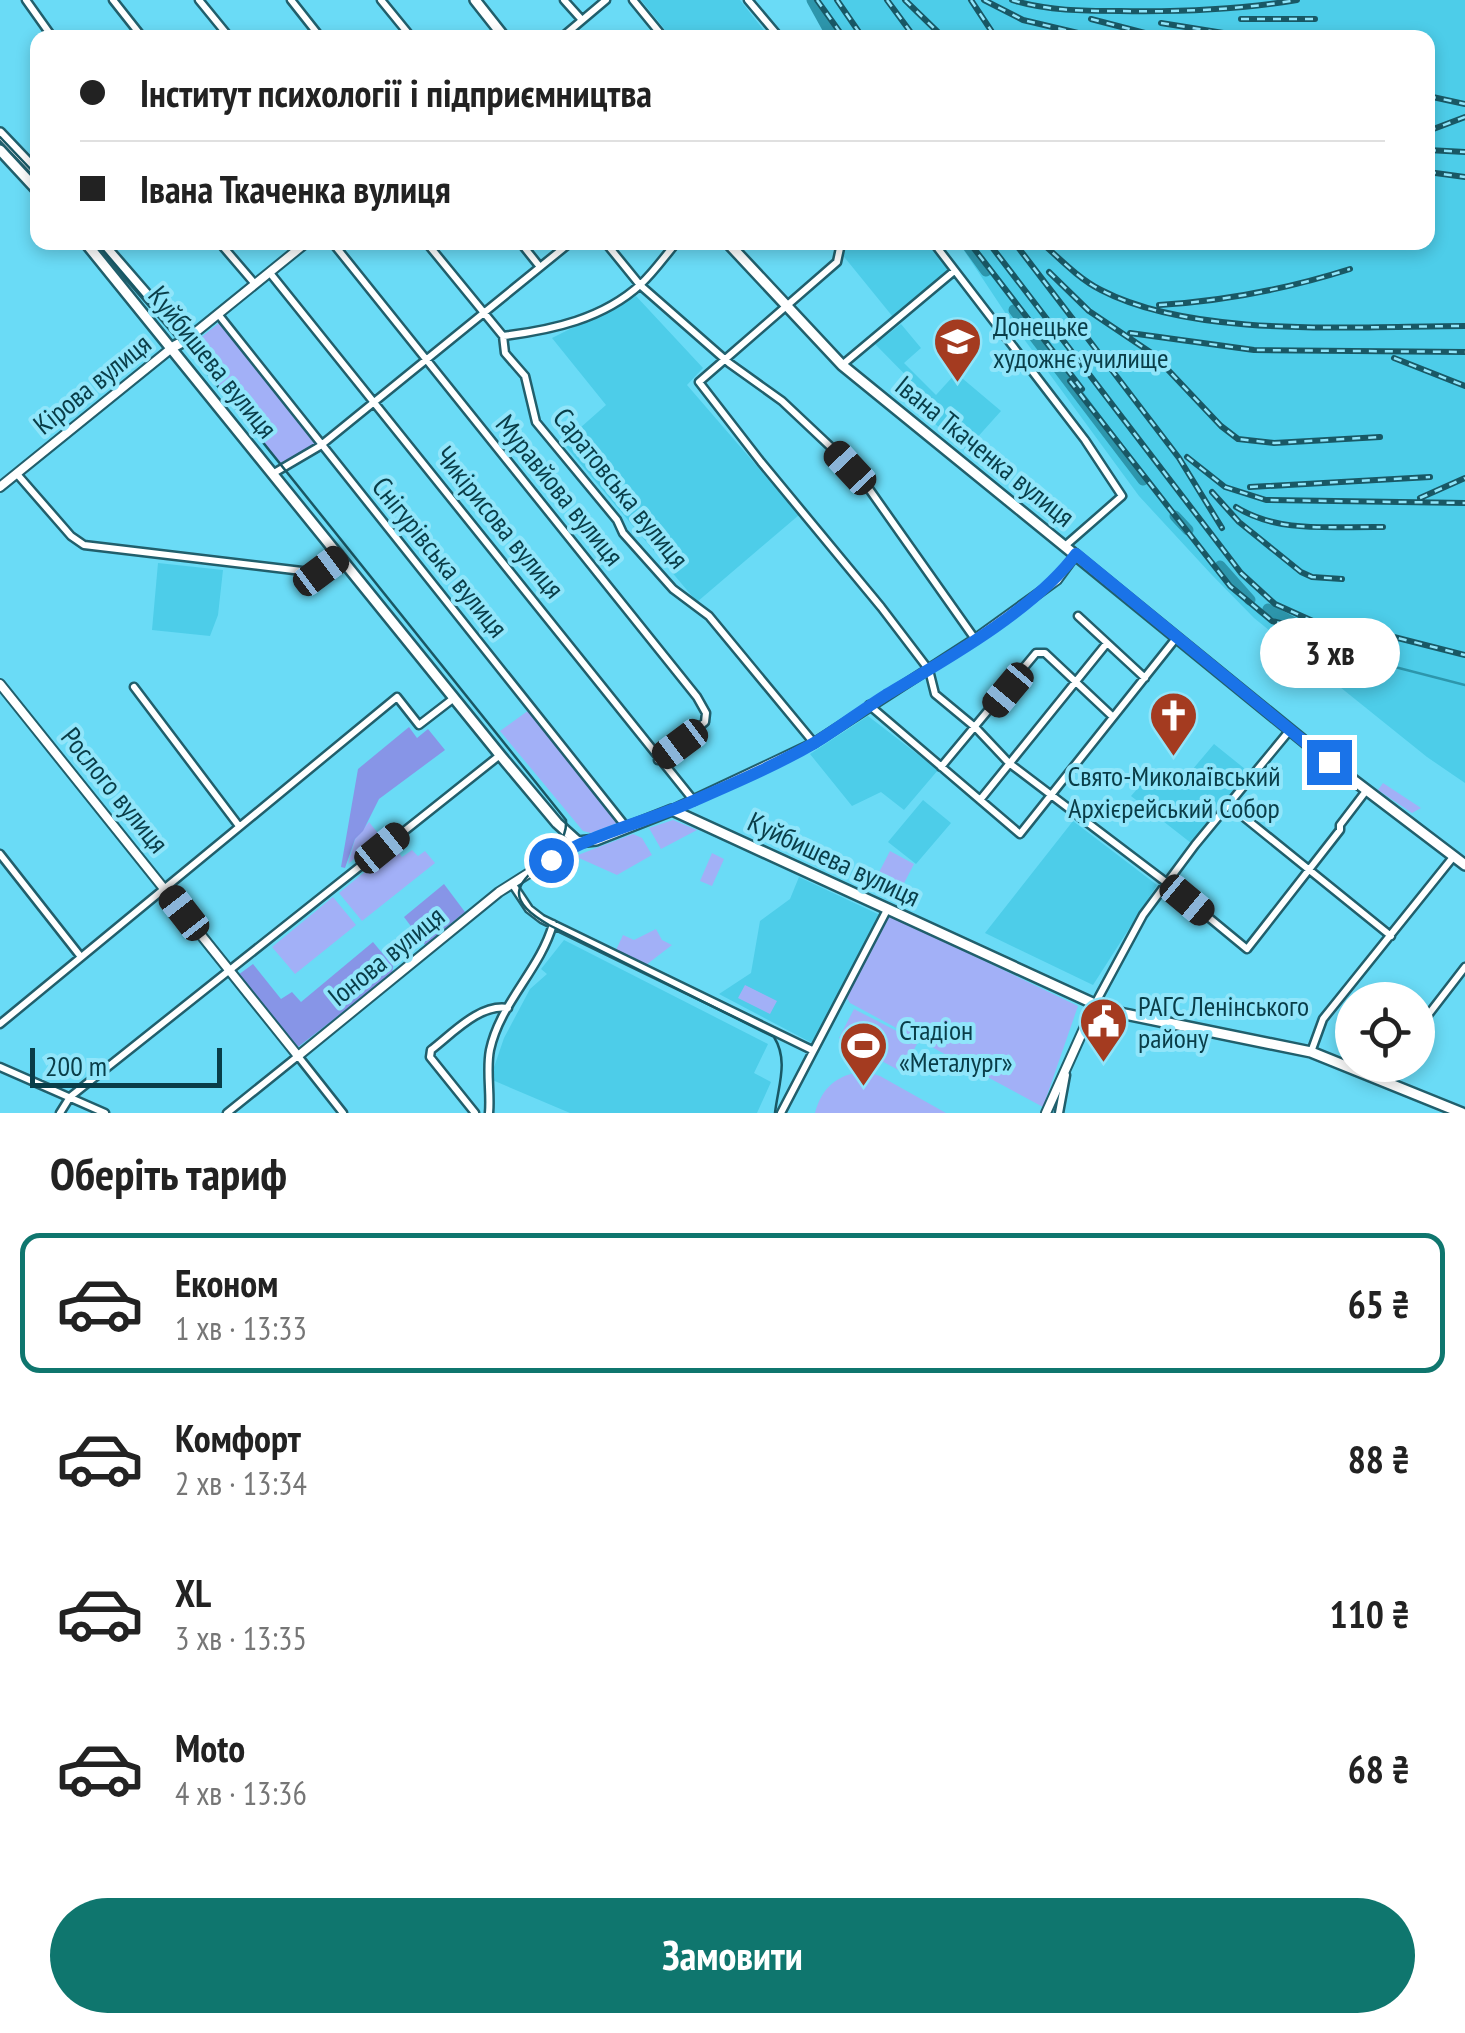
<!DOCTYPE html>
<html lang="uk">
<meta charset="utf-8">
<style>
:root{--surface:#fff;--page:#f2f2f2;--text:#222;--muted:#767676;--line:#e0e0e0;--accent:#0f766e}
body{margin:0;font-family:"PT Sans Narrow",sans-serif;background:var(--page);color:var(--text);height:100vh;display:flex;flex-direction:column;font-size:38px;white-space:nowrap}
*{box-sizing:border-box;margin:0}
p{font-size:32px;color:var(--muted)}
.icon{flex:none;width:55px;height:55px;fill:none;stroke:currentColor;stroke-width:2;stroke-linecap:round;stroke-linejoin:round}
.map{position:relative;height:1113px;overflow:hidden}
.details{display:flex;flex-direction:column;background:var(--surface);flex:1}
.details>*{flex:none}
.guide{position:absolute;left:30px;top:30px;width:1405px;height:220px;border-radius:20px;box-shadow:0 5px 15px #0003;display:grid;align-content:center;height:220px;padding:0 50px;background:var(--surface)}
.buttons{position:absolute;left:1335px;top:982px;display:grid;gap:20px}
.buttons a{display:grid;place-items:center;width:100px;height:100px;border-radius:50%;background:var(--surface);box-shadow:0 5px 15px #0003;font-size:50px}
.scale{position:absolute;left:30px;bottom:25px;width:192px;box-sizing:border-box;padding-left:10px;border:5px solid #093d48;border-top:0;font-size:28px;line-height:35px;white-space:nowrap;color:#093d48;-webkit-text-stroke:8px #90e5fa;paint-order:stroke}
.end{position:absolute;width:45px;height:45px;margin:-22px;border:12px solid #1a73e8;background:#fff;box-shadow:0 0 0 5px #fff}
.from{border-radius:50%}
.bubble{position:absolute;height:70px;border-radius:35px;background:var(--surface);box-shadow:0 5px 15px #0003;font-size:32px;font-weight:600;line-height:70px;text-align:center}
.car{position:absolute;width:30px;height:60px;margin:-30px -15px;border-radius:12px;box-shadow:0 0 8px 2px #0007;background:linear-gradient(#222 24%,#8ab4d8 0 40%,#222 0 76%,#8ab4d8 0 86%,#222 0)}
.guide b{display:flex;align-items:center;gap:35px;height:95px;font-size:38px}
.guide b+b{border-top:2px solid var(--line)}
.guide i{width:25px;height:25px;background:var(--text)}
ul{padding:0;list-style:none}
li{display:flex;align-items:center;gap:30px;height:140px;margin:0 20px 15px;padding:0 30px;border:5px solid transparent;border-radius:20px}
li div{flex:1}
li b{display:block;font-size:38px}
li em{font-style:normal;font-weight:600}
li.active{border-color:var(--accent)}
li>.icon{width:90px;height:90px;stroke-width:1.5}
h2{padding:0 50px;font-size:45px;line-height:120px}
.action{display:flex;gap:20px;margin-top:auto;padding:20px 50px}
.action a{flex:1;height:115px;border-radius:60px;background:var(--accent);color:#fff;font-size:40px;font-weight:600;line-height:115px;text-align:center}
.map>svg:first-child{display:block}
.built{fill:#4dcde9}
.green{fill:#a2b0f7}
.forest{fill:#8795e7}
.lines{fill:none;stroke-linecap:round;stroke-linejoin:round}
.stream{stroke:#2d96ac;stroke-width:2.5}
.river{stroke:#2d96ac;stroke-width:11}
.minor-casing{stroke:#215f6c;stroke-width:11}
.tertiary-casing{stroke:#215f6c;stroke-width:12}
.secondary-casing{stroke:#215f6c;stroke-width:14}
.minor{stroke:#fff;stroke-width:6}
.tertiary{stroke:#fff;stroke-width:8}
.secondary{stroke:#fff;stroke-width:9}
.tram{stroke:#195865;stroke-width:2.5}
.rail-casing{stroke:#195865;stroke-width:6}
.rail{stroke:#90e5fa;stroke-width:2.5;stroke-dasharray:8;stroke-linecap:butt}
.route{stroke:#1a73e8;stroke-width:12}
.labels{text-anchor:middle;stroke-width:8;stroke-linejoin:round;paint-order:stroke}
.poi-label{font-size:28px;fill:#093d48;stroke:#90e5fa;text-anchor:start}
.street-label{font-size:28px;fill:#093d48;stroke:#90e5fa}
</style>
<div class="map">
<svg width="1465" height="1113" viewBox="0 0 1465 1113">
<rect width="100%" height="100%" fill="#6adbf6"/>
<path class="built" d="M641,0H740L769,37H671Z
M807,0H1465V783L1427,757L1254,618L1211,574L1139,496L1010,320L959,243L1428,242V38L828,37Z
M839,243H935L954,267L893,317L841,253Z
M636,296L703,368L687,385L799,515L697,602L563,443L606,405L552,338Z
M901,324L921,348L904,363L936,395L956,373L1001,411L966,450L922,413L931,401L875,344Z
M158,563L223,570L218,615L210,636L152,630Z
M868,716L938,770L904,810L881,792L852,806L810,754Z
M1214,744L1250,773L1191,843L1131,796L1153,771L1176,789Z
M923,800L951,823L916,864L888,842Z
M1073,821L1157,885L1093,985L985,933Z
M799,877L880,915L812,1043L719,994L751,973L760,921L790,899Z
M564,940L768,1044L754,1073L771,1082L757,1113H570L490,1079L504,1038L530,989L547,974L541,969Z"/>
<path class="green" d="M219,323L316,445L281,464L189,347Z
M529,710L614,818L617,823L591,833L583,831L500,731Z
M1383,783L1421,808L1412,813L1378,790Z
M673,820L697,830L661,849L649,828Z
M369,822L381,837L348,864L355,839Z
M633,834L642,838L652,855L617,875L579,858L578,855Z
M395,847L402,857L412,850L418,856L425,851L435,863L362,921L339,893Z
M890,851L914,864L899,893L875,880Z
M712,853L724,859L712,886L700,881Z
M333,897L356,925L295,974L272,947Z
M889,915L1078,1006L1043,1107L850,1003L845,995Z
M656,929L662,940L672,945L646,965L616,950L623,935L634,940Z
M745,985L777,1001L770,1014L738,998Z
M854,1009L918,1042L902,1072L839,1038Z
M864,1071L880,1076L946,1113H815C822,1087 837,1075 864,1071Z"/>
<path class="forest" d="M409,727L417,738L428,729L445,750L379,799L363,831L355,839L345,868L341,867L358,769Z
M444,884L465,912L425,945L404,917Z
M373,942L393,966L392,974L298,1047L238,975L253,964L281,999L292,992L301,1002Z"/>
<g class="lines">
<path class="stream" d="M1317,635L1360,658L1465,685"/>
<path class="river" d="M812,0L833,38
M965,242L986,271
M1014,310L1143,480
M1175,516L1188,530
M1220,566L1250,600
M1268,609L1300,626"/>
<defs>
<path id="minor" d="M26,0L53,38
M113,0L143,38
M199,0L230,38
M291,0L321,38
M381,0L412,38
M564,0L582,20
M633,0L664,38
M748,0L780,38
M561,38L606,0
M219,242L255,284
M332,242L697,697L706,713L705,722L658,760
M426,242L503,336L505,353L525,376L536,422L617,520L623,533L673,589L709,616L814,743
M520,242L540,267
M605,242L640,285L729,363L782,401L834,450L867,486L975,639
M835,242L840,248L837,262L699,382L761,462L881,607L929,670L935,694L976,728L1009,763L1167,883L1247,949L1340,830V825L1366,791
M933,242L1085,440L1122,496L1066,545
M270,273L694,801
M218,314L627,828
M503,336C552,330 603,319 641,284C654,272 665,256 677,242
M842,365L953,272
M274,473L320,446L571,242
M17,474L71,536L84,545L302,571H321L340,557
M1078,616L1145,678
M134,687L239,826
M869,705L1020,834L1177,637
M941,767L1036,653H1045L1113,717
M980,800L1107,643
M1229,805L1391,936
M0,854L81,957
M513,885L529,909L542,919L812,1050
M1095,1004L1143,915L1195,845L1290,730
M0,1024L397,697L419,725L454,698
M1418,1028L1465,967
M1311,1052L1323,1019L1454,856
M0,1067L105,1113
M1378,1079L1389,1065
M60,1113L70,1097L500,755
M227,1113L298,1056L343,1113
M475,1113L430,1057L431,1050C452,1034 480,1003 508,1008
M489,1113C491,1093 486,1070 490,1050C500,1003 540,970 553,924
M781,1113L888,908
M1059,1113L1066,1075"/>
<path id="tertiary" d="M186,340L307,242
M0,487L173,347
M0,684L298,1056L499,892L578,842
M672,810L814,743L975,639L1057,580L1076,554
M1046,1113L1095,1004"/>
<path id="secondary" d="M475,0L505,38
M0,133L38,173
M0,150L38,191
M85,242L500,755L557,823L578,842L596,840L672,810L1110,1011L1311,1052L1462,1113
M101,242L186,340L173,347
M727,242L842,365L1327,760L1465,865"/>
</defs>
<use href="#minor" class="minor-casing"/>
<use href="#tertiary" class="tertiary-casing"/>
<use href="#secondary" class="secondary-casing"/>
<use href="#minor" class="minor"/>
<use href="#tertiary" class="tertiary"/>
<use href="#secondary" class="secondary"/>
<path class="tram" d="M0,137L38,177
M96,242L200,364L566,820C570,868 471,881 549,925L774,1037C789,1061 778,1086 775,1113"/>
<defs>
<path id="rail" d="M817,0L844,38
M837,0L863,38
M887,0L915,38
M905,0L944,38
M971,0L996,38
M984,0L1023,20L1099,38
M1012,0C1047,11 1084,11 1120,11C1179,12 1238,10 1297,0
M1091,19L1164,38
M1241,19H1315
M1161,23L1242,36
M1428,96L1465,104
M1428,131L1465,117
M1428,150L1465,152
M1428,172L1465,177
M969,242L1082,389
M988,242L1241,573L1275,604L1315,622L1341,629L1386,635L1465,655
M1014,242L1179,458L1222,528
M1041,242C1060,259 1079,279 1101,290C1195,339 1359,326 1465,326
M1049,272L1089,311L1153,354L1221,426L1238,439L1274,443L1380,437
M1159,305C1225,301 1287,289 1350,269
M1130,333L1254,350L1465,352
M1394,358L1465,386
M1070,381L1230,586L1272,621L1311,631
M1187,457L1225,487L1266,500L1465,503
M1250,487L1430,477
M1212,492L1239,522L1301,572L1312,577L1342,579
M1420,498L1465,478
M1236,507C1279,534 1333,526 1383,527"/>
</defs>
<use href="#rail" class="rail-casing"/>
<use href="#rail" class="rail"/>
</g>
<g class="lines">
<path class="route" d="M551,860C591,834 646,822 691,802C732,784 777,765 816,742C840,727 862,710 886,695C947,659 1034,610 1076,554L1329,762"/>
</g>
<defs>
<symbol id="university-pin" viewBox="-11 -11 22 30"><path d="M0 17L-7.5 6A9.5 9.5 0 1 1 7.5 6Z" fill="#a43b20" stroke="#90e5fa"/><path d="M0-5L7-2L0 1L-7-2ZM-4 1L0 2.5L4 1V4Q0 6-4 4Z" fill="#fff"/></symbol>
<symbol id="church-pin" viewBox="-11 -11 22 30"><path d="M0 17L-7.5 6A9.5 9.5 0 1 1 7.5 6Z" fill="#a43b20" stroke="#90e5fa"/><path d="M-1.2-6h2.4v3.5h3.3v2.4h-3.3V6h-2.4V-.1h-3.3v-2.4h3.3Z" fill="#fff"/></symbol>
<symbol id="civic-pin" viewBox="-11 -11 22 30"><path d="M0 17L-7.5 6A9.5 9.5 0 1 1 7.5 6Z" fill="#a43b20" stroke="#90e5fa"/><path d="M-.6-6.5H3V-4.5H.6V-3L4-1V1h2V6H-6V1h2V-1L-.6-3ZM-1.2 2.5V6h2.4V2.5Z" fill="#fff"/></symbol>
<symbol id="stadium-pin" viewBox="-11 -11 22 30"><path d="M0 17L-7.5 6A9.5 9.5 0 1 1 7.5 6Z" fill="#a43b20" stroke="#90e5fa"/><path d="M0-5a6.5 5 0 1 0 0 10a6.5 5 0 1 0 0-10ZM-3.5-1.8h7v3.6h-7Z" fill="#fff"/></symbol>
</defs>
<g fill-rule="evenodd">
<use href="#university-pin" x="930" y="314" width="55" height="75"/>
<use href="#church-pin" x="1146" y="688" width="55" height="75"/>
<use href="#civic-pin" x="1076" y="994" width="55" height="75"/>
<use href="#stadium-pin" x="836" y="1018" width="55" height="75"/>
</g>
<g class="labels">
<g class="poi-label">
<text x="993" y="336">Донецьке<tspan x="993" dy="32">художнє училище</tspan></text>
<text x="1174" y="786" text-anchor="middle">Свято-Миколаївський<tspan x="1174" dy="32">Архієрейський Собор</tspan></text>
<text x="1138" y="1016">РАГС Ленінського<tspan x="1138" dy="32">району</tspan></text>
<text x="899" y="1040">Стадіон<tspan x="899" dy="32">«Металург»</tspan></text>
</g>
<g class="street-label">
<text transform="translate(213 362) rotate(51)" y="10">Куйбишева вулиця</text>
<text transform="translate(92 384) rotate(-39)" y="10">Кірова вулиця</text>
<text transform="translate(985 451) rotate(39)" y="10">Івана Ткаченка вулиця</text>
<text transform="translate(621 488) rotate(51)" y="10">Саратовська вулиця</text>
<text transform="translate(560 490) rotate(51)" y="10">Муравйова вулиця</text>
<text transform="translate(500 522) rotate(51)" y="10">Чикірисова вулиця</text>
<text transform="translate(440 557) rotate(51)" y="10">Снігурівська вулиця</text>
<text transform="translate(115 790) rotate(51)" y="10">Рослого вулиця</text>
<text transform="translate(834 859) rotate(25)" y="10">Куйбишева вулиця</text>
<text transform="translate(386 956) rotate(-39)" y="10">Іонова вулиця</text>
</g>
</g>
</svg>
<div class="buttons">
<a><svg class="icon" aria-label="locate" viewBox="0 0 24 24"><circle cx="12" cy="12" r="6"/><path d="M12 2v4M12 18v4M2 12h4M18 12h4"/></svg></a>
</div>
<div class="scale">200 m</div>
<i class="end from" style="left:551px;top:860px"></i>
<i class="end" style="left:1329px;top:762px"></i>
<div class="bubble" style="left:1260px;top:618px;width:140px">3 хв</div>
<i class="car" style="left:850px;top:468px;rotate:317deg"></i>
<i class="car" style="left:321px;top:571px;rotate:53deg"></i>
<i class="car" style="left:1008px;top:690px;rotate:220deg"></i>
<i class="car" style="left:680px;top:744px;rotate:233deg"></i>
<i class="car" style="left:382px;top:848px;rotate:51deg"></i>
<i class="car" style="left:1187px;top:900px;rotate:130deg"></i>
<i class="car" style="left:184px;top:913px;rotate:322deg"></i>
<div class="guide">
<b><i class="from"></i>Інститут психології і підприємництва</b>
<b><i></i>Івана Ткаченка вулиця</b>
</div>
</div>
<section class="details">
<h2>Оберіть тариф</h2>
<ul>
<li class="active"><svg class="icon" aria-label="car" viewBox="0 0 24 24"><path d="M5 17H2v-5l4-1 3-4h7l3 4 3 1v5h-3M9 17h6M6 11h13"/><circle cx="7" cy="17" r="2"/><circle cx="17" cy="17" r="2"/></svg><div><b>Економ</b><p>1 хв · 13:33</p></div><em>65 ₴</em></li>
<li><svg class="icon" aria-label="car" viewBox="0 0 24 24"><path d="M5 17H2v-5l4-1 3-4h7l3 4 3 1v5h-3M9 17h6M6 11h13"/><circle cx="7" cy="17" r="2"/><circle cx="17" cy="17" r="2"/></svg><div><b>Комфорт</b><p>2 хв · 13:34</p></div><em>88 ₴</em></li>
<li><svg class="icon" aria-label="car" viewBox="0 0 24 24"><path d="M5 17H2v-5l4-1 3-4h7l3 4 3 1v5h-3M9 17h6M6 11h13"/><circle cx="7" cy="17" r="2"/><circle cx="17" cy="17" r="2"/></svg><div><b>XL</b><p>3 хв · 13:35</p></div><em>110 ₴</em></li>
<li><svg class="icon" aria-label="car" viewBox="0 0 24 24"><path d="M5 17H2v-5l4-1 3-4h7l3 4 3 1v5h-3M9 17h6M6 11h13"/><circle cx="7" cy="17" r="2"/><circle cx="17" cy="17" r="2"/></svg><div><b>Moto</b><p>4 хв · 13:36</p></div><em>68 ₴</em></li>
</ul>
<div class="action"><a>Замовити</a></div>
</section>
